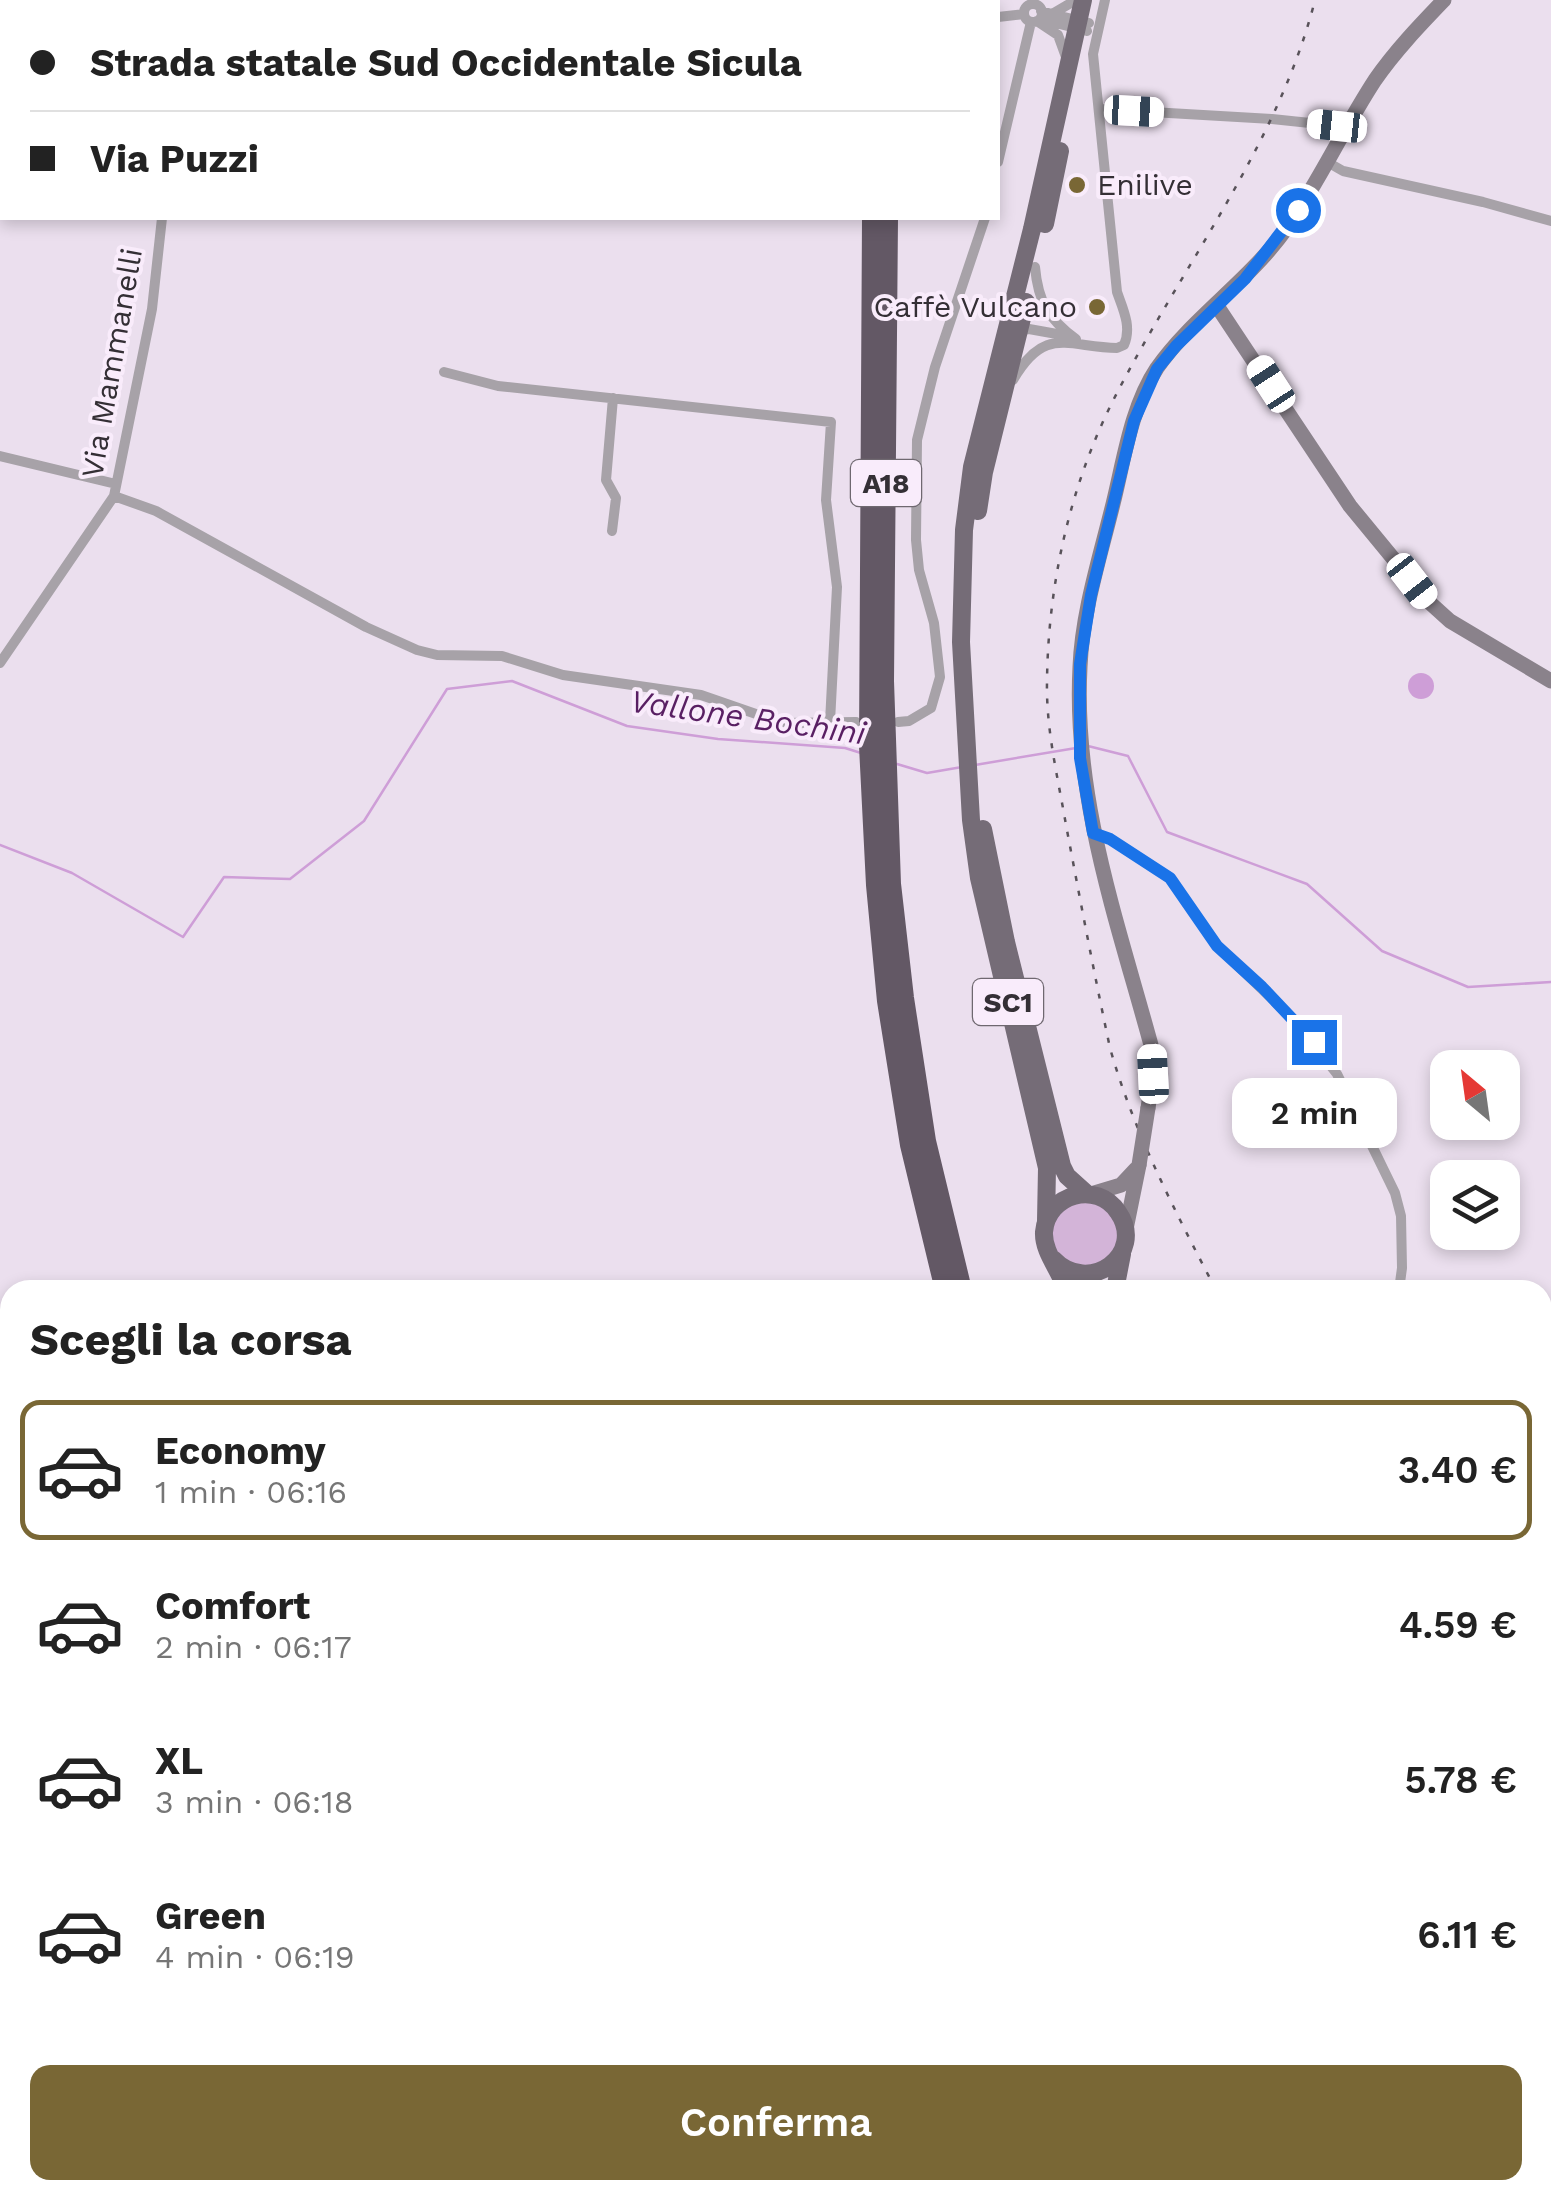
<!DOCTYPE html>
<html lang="it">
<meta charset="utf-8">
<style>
:root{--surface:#fff;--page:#f2f2f2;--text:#222;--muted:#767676;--line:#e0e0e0;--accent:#796735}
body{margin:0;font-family:"Work Sans",sans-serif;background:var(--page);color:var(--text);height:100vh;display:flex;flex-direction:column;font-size:38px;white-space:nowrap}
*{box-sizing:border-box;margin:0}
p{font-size:32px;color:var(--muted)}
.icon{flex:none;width:55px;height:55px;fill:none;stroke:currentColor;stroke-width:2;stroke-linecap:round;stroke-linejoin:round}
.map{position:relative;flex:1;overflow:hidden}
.drawer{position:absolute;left:0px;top:1280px;width:1552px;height:920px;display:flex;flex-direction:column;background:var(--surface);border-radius:30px 30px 0 0;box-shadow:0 5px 15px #0003}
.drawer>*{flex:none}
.top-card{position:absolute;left:0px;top:0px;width:1000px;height:220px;box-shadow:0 5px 15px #0003;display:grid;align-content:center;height:220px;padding:0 30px;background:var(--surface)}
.needle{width:65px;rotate:331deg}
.tools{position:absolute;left:1430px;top:1050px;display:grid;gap:20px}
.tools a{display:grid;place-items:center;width:90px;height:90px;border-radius:20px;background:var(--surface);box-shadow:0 5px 15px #0003;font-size:50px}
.end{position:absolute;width:45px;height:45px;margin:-22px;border:12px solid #1a73e8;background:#fff;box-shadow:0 0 0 5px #fff}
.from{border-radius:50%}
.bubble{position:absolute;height:70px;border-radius:20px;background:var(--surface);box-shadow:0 5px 15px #0003;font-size:32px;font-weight:600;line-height:70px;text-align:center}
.car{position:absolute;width:30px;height:60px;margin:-30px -15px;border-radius:12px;box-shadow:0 0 8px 2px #0007;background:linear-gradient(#fff 24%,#345 0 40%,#fff 0 76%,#345 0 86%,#fff 0)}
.top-card b{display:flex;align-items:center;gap:35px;height:95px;font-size:38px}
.top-card b+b{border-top:2px solid var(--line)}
.top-card i{width:25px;height:25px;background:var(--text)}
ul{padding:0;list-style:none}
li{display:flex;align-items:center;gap:30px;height:140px;margin:0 20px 15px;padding:0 10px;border:5px solid transparent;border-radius:20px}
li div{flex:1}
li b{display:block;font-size:38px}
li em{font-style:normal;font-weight:600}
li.selected{border-color:var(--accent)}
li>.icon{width:90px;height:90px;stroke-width:1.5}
h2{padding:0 30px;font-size:45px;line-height:120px}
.cta{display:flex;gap:20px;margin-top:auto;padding:20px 30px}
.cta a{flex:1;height:115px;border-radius:20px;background:var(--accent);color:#fff;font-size:40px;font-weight:600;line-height:115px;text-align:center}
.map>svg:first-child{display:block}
.green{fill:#d3b4d8}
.water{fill:#ce9ed7}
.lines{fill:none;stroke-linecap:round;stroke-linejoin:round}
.stream{stroke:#ce9ed7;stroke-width:2.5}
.street{stroke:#a7a2a8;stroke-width:10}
.secondary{stroke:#8a828b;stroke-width:15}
.primary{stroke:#756c77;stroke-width:18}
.highway{stroke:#635865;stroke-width:20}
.rail{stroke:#585259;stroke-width:2.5;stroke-dasharray:5 10;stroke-linecap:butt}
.secondary-bridge{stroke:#8a828b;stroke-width:15}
.route{stroke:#1a73e8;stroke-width:12}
.poi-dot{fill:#796735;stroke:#f9ecfb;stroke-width:4}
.labels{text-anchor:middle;stroke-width:8;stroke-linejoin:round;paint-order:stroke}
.shield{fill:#f9ecfb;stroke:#6f6870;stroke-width:2.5}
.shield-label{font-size:28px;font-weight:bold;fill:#342f35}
.poi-label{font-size:30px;fill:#342f35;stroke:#f9ecfb;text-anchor:start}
.street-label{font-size:30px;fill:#342f35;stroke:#f9ecfb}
.water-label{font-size:32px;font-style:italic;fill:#591f63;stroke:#f9ecfb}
</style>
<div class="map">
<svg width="1551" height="2200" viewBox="0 0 1551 2200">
<rect width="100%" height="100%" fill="#ebdfee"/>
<path class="green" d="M1052 1234a33 33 0 1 1 66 0a33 33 0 1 1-66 0Z"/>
<path class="water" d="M1408 686a13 13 0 1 1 26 0a13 13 0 1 1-26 0Z"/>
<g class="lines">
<path class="stream" d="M1088,746L1128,756L1167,832L1307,884L1382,951L1468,987L1551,982
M897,764L927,773L962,767
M975,765L1076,748
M0,845L72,873L183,937L224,877L290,879L364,821L447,689L512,681L627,726L718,739L845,748L861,753"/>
<path class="street" d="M176,0V2
M823,2L825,0
M1024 13a9 9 0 1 1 18 0a9 9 0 1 1-18 0Z
M1041,11L1052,14L1076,0
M1052,14L1089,23
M998,17L1024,14
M1040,19L1087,31
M1037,21L1058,35L1066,57
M1100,109L1272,119L1348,127
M998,162L1031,22
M1329,163L1343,171L1483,202L1551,221
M1035,267C1038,301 1048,319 1076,339
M1016,332L1029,329L1068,336
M444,372L498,386L831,422L826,500L837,587L830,722
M1013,380C1045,325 1067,347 1117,348L1124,345C1132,327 1123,309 1117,292L1093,54L1105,0
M0,456L116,484
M114,496L156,511L366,627L417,650L437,655L502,656L563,675L701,695L782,723L856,722
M612,531L616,498L606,480L613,398
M0,663L114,496L152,309L162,218
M898,722L909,721L931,708L940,677L934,623L919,570L916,540L917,440L935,367L985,218
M1094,833L1110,839L1170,878L1217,946L1296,1022L1337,1074L1395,1193L1401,1216L1402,1268L1399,1290
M0,1446L10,1466
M1542,1694L1551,1707
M1051,2200L1055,2190"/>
<path class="secondary" d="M1217,306L1350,506L1429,602L1450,621L1551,681
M1148,1108L1153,1074L1151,1045C1117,920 1073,798 1080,667C1082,613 1100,557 1113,504C1124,460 1131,407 1157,368C1193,317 1249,281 1286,229C1319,182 1343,129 1375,80C1395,51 1420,25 1444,0
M1091,1194L1121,1185L1136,1169
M1125,1234L1139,1165"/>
<path class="primary" d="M1045,224L1060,151
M978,511L984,472L1026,302
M983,829L1006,942L1062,1166L1067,1176L1087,1194
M1046,1221L1047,1168L979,878L971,820L961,642L964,530L972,467L1032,229L1083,0
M1053,1259C1089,1297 1147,1254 1118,1212C1097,1180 1047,1194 1044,1232C1043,1253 1061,1271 1066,1290
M1115,1290L1122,1254
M662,2200L672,2190"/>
<path class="highway" d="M872,0V2
M890,0V2
M872,218L869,746L876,885L887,1001L910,1145L945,1290
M888,218L884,681L891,884L904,998L926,1141L962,1290
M1261,2190L1263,2200
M1278,2190L1280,2200"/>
<path class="rail" d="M1216,1290C1175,1211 1134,1133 1110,1048C1094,973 1080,899 1066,825C1058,778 1046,730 1047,682C1048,582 1071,480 1118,391C1185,262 1279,142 1315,0
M854,2200L867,2190"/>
<path class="secondary-bridge" d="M1139,1165L1148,1108"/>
</g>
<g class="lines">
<path class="route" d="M1298,210L1245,279L1176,346L1157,369L1134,421L1091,595L1080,664V758L1093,833L1110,839L1170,878L1217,946L1262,987L1314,1042"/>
</g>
<g class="poi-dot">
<circle cx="1077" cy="185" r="10"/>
<circle cx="1097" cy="307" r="10"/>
</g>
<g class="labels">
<g class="shield">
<rect x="851" y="460" width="70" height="46" rx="8"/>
<rect x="973" y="979" width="70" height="46" rx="8"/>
</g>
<g class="shield-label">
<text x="886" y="493">A18</text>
<text x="1008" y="1012">SC1</text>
</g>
<g class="poi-label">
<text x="1097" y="195">Enilive</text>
<text x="1077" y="317" text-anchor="end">Caffè Vulcano</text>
</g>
<g class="street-label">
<text transform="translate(112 363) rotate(-80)" y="10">Via Mammanelli</text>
</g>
<g class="water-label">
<text transform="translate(748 717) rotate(8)" y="11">Vallone Bochini</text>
</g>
</g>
</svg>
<div class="tools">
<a><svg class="needle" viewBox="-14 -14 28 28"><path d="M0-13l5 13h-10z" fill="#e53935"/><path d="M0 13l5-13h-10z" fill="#767676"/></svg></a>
<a><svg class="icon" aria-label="layers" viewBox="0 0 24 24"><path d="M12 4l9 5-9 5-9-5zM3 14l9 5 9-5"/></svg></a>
</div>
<i class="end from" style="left:1298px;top:210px"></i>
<i class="end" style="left:1314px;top:1042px"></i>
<div class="bubble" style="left:1232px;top:1078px;width:165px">2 min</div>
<i class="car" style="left:1134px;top:111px;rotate:93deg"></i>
<i class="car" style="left:1337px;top:126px;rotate:276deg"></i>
<i class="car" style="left:1271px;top:384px;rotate:327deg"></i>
<i class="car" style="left:1412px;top:581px;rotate:142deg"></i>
<i class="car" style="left:1153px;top:1074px;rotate:357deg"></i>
<div class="top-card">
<b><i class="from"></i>Strada statale Sud Occidentale Sicula</b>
<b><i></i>Via Puzzi</b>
</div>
<section class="drawer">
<h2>Scegli la corsa</h2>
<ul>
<li class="selected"><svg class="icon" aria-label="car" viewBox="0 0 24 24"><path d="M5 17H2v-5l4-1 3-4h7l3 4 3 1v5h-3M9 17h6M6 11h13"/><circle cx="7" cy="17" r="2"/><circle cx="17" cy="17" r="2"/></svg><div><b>Economy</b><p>1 min · 06:16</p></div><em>3.40 €</em></li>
<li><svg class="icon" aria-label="car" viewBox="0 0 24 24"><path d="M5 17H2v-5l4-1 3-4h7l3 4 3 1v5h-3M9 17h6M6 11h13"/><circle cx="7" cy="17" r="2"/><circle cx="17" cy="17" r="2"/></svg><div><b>Comfort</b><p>2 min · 06:17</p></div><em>4.59 €</em></li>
<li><svg class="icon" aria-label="car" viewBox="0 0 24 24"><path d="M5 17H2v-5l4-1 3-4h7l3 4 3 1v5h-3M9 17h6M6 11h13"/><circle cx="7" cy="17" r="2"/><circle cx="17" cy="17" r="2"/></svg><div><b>XL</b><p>3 min · 06:18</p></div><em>5.78 €</em></li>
<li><svg class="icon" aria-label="car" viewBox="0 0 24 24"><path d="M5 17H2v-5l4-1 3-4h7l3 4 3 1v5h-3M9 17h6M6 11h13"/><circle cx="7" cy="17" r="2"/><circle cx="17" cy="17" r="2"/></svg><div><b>Green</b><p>4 min · 06:19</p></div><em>6.11 €</em></li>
</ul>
<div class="cta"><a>Conferma</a></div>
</section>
</div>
